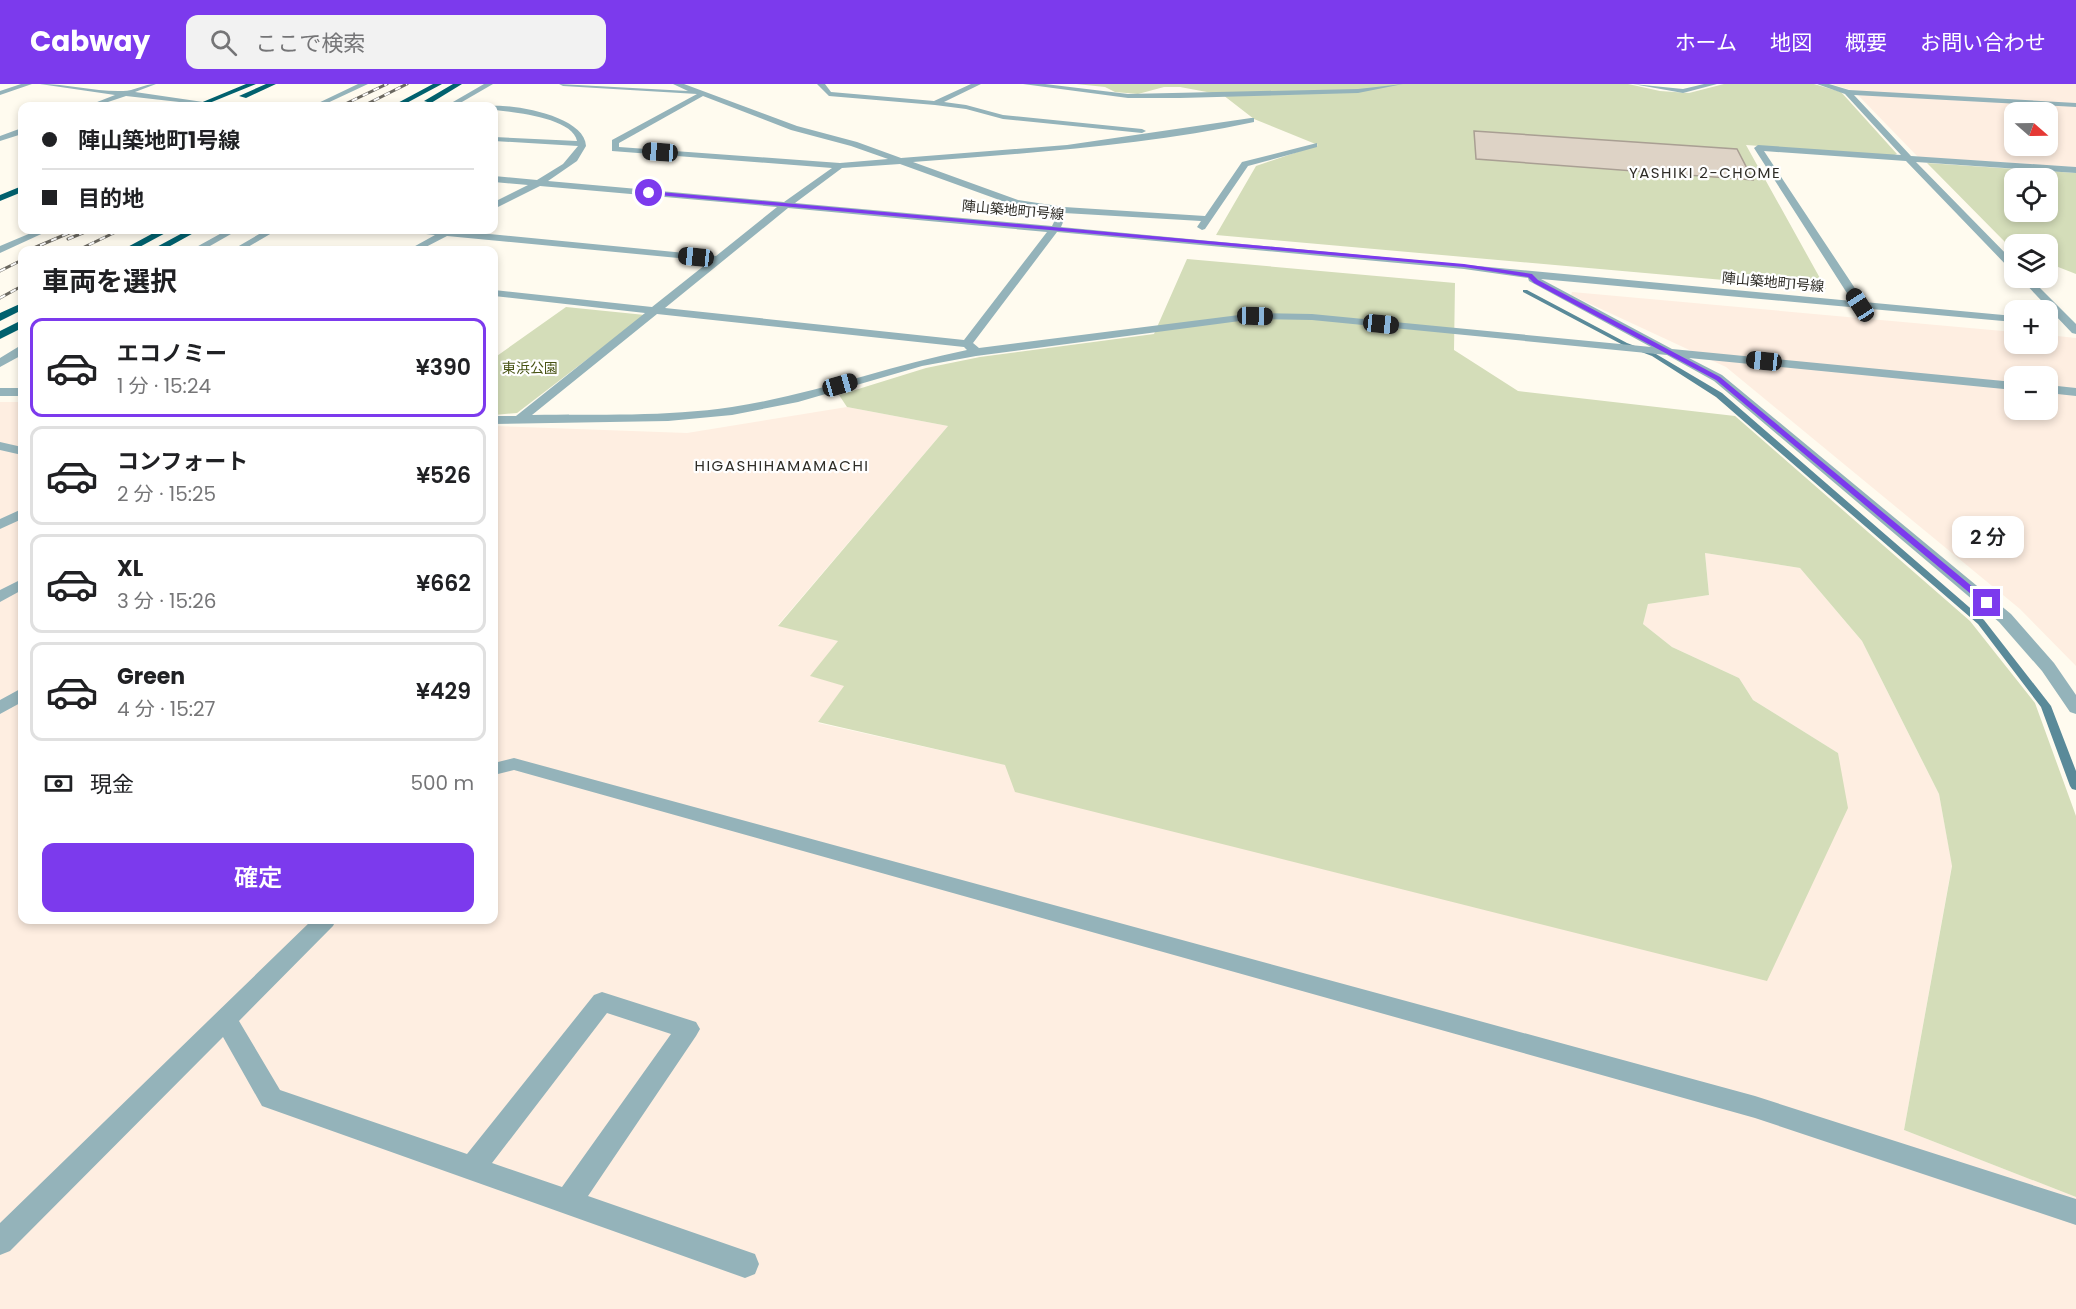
<!DOCTYPE html>
<html lang="ja">
<meta charset="utf-8">
<style>
:root{--surface:#fff;--page:#f2f2f2;--text:#202124;--muted:#757577;--line:#e0e0e0;--accent:#7c3aed}
body{margin:0;font-family:Poppins,"Noto Sans JP",sans-serif;background:var(--page);color:var(--text);height:100vh;display:flex;flex-direction:column;font-size:22px;white-space:nowrap}
*{box-sizing:border-box;margin:0}
p{font-size:20px;color:var(--muted)}
.icon{flex:none;width:33px;height:33px;fill:none;stroke:currentColor;stroke-width:2;stroke-linecap:round;stroke-linejoin:round}
.map{position:relative;flex:1;overflow:hidden}
.details{position:absolute;left:18px;top:162px;width:480px;height:678px;display:flex;flex-direction:column;background:var(--surface);border-radius:12px;box-shadow:0 3px 9px #0003}
.details>*{flex:none}
.top-card{position:absolute;left:18px;top:18px;width:480px;height:132px;border-radius:12px;box-shadow:0 3px 9px #0003;display:grid;align-content:center;height:132px;padding:0 24px;background:var(--surface)}
.needle{width:39px;rotate:110deg}
.buttons{position:absolute;left:2004px;top:18px;display:grid;gap:12px}
.buttons a{display:grid;place-items:center;width:54px;height:54px;border-radius:12px;background:var(--surface);box-shadow:0 3px 9px #0003;font-size:30px}
.end{position:absolute;width:27px;height:27px;margin:-14px;border:8px solid #7c3aed;background:#fff;box-shadow:0 0 0 3px #fff}
.from{border-radius:50%}
.bubble{position:absolute;height:42px;border-radius:12px;background:var(--surface);box-shadow:0 3px 9px #0003;font-size:20px;font-weight:600;line-height:42px;text-align:center}
.car{position:absolute;width:18px;height:36px;margin:-18px -9px;border-radius:8px;box-shadow:0 0 4px 2px #0007;background:linear-gradient(#222 24%,#8ab4d8 0 40%,#222 0 76%,#8ab4d8 0 86%,#222 0)}
.top-card b{display:flex;align-items:center;gap:21px;height:57px;font-size:22px}
.top-card b+b{border-top:2px solid var(--line)}
.top-card i{width:15px;height:15px;background:var(--text)}
ul{padding:0;list-style:none}
li{display:flex;align-items:center;gap:18px;height:99px;margin:0 12px 9px;padding:0 12px;border:3px solid var(--line);border-radius:12px}
li div{flex:1}
li b{display:block;font-size:22px}
li em{font-style:normal;font-weight:600}
li.selected{border-color:var(--accent)}
li>.icon{width:54px;height:54px;stroke-width:1.5}
h2{padding:0 24px;font-size:27px;line-height:72px}
.pay{display:flex;align-items:center;gap:15px;height:66px;padding:0 24px;font-size:22px}
.pay p{margin-inline-start:auto}
.action{display:flex;gap:12px;margin-top:auto;padding:12px 24px}
.action a{flex:1;height:69px;border-radius:12px;background:var(--accent);color:#fff;font-size:24px;font-weight:600;line-height:69px;text-align:center}
header{display:flex;align-items:center;gap:36px;box-sizing:border-box;height:84px;padding:0 30px;background:var(--accent);color:#fff}
header strong{font-size:28px}
nav{display:flex;gap:33px;margin-inline-start:auto;font-size:21px}
.search{width:420px;height:54px;background:var(--page);display:flex;align-items:center;gap:15px;box-sizing:border-box;padding:0 21px;border-radius:12px;color:var(--muted);font-size:22px}
.map>svg:first-child{display:block}
.industrial{fill:#feeee1;fill-rule:evenodd}
.green{fill:#d4ddb9;fill-rule:evenodd}
.lines{fill:none;stroke-linecap:round;stroke-linejoin:round}
.stream{fill:#5a8a99;fill-rule:evenodd}
.building{fill:#ded3c6;stroke:#a99f93;stroke-width:1.5}
.minor{fill:#94b3ba;fill-rule:evenodd}
.highway{fill:#01616e;fill-rule:evenodd}
.rail-casing{stroke:#6b6860;stroke-width:3}
.rail{stroke:#fff;stroke-width:2;stroke-dasharray:6;stroke-linecap:butt}
.route{fill:#7c3aed}
.labels{text-anchor:middle;stroke-width:4.5;stroke-linejoin:round;paint-order:stroke}
.far-street-label{font-size:14px;fill:#2f2d27;stroke:#fff}
.far-park-label{font-size:14px;fill:#485314;stroke:#fff}
.far-neighbourhood-label{font-size:15px;letter-spacing:1.5px;fill:#2f2d27;stroke:#fff}
</style>
<header>
<strong>Cabway</strong>
<div class="search"><svg class="icon" aria-label="search" viewBox="0 0 24 24"><circle cx="10" cy="10" r="6"/><path d="M15 15l6 6"/></svg>ここで検索</div>
<nav><a>ホーム</a><a>地図</a><a>概要</a><a>お問い合わせ</a></nav>
</header>
<div class="map">
<svg width="2076" height="1225" viewBox="0 0 2076 1225">
<rect width="100%" height="100%" fill="#fffbef"/>
<path class="industrial" d="M1831,0H2076V83L1918,73L1854,7ZM2014,28H2048V62H2014Z
M1572,208L2014,248V260H2048V251L2076,254V582L2020,525L1726,283L1571,211ZM2014,292H2048V326H2014Z
M0,318H22V836H494V342L687,349L847,323L948,342L778,541L838,557L811,592L845,601L818,639L1006,681L1838,669L1753,616L1739,594L1672,563L1643,540L1648,520L1709,511L1705,469L1800,484L1862,557L1939,710L1952,781L1904,1046L2076,1113V1225H0Z"/>
<path class="green" d="M1076,0H1628L1660,7L1689,9L1724,0H1814L1841,8L1897,70L1892,72L1746,61L1826,205L1216,151L1256,82L1318,61L1254,35L1223,11L1180,3H1164L1138,10L1115,8L1105,3Z
M1927,79L2076,89V190L2048,179V160H2014V163L2005,158ZM2014,94H2048V128H2014Z
M1187,175L1455,199L1454,266L1518,307L1735,332L1970,537L2035,619L2076,732V1113L1904,1046L1952,782L1939,710L1862,557L1800,484L1705,469L1709,511L1648,520L1643,540L1672,563L1739,594L1753,616L1838,669L1848,724L1767,897L1015,708L1005,681L818,638L844,602L810,592L838,557L778,542L948,342L847,323L839,311L926,284L980,273L1154,250Z
M566,223L645,231L517,329L494,331V274Z"/>
<g class="lines">
<path class="stream" d="M1523,206H1527L1627,259L1656,270L1722,309L1984,536L2051,622L2076,687V706L2072,705L2070,702L2041,623L1978,540L1716,313L1652,272L1623,261L1523,208Z"/>
</g>
<path class="building" d="M1474,47L1737,65L1753,96L1476,75Z"/>
<g class="lines">
<path class="minor" d="M21,0H32L0,11V7Z
M40,0C68,0 96,8 123,7C134,7 144,0 156,0L135,8L210,19L206,21L126,12L96,22H87L115,11Z
M358,0H368L321,22H312Z
M484,0H493L455,22H446Z
M559,0L688,7L673,0H684L797,42L857,58L901,74L1067,61L1251,34H1254V38C1142,62 1027,69 913,78L1018,116L1064,123L1205,132L1242,78L1317,59V63L1248,82L1205,145L1202,146L1197,143L1201,137L1064,129L1016,122L900,80L842,84L795,119L1052,142L1056,134L1059,133L1064,136L1061,143L1852,217L1754,64L1758,61L1901,71L1845,10L1817,0H1829L1849,6L2076,19V23L1854,11L1911,72L2076,83V89L1916,78L2014,178V186L2010,185L1906,77L1764,67L1864,218L2014,232V238L1541,195L1672,265L2014,298V306L1689,274L1722,291L2011,530L2054,579L2076,611V630L2070,628L2042,587L1999,538L1714,297L1667,271L1312,236L1255,235L976,272L922,282L798,318L732,331L668,337L494,340V332H516L645,229L494,212V206L652,223L710,177L447,152L420,166H408L435,151L417,149L412,146H449L716,172L777,123L540,102L494,125V118L528,101L494,98V92L537,96L563,80L578,62L494,57V53L577,57C573,34 513,28 494,26L491,22C516,20 585,33 586,62L577,77L548,97L784,118L832,84L612,67V56L697,10L563,2ZM703,12L791,46L851,62L888,75L840,79L619,63V59ZM788,124L1047,148L964,256L665,224ZM1057,148L1464,185L1528,194L1529,197L1651,263L1312,230L1255,229L979,264L973,259ZM657,230L964,263L967,266C888,282 812,311 732,323C666,333 598,330 532,331Z
M817,0H825L831,8L934,17L971,0H981L944,18L966,21L1003,31L1142,45L1146,47L1142,49L1003,35L966,25L935,21L829,12Z
M1023,0H1045L1128,10L1358,5L1403,0L1358,9L1180,14H1128Z
M1633,0L1683,5L1704,0H1717L1683,9Z
M19,45H22V50L0,57V52Z
M38,146H50L0,169V162Z
M227,146H238L203,166H191Z
M266,146H277L243,166H232Z
M2020,194H2030L2076,240V250L2072,249Z
M18,263H22V271L0,283V274Z
M2048,301L2076,304V312L2048,309Z
M0,304H22V312H0Z
M0,358L22,363V371L0,366Z
M22,425V435L0,445V435Z
M22,495V506L0,518V506Z
M22,604V618L0,630V616Z
M514,674L1755,1012L2076,1115V1141L1755,1034L514,686L494,691V679Z
M312,836H336L333,842L239,937L280,1006L467,1070L594,911L602,908L696,938L700,945L696,952L588,1112L755,1170L759,1180L755,1190L745,1194L262,1022L223,953L10,1167L0,1171V1139ZM607,929L671,950L562,1103L492,1079Z"/>
<path class="highway" d="M246,0H256L202,22H193Z
M266,0H276L246,14L239,12Z
M433,0H442L401,22H392Z
M453,0H462L431,19L424,17Z
M22,102V108L0,117V111Z
M159,146H171L134,166H122Z
M188,146H199L163,166H151Z
M22,219V226L0,237V229Z
M22,236V244L0,255V247Z"/>
<defs>
<path id="rail" d="M341,22L387,0
M363,22L407,0
M68,155L90,146
M29,166L76,146
M78,166L120,146
M0,187L22,176
M0,214L22,202"/>
</defs>
<use href="#rail" class="rail-casing"/>
<use href="#rail" class="rail"/>
</g>
<path class="route" d="M649,107L1464,180L1532,190L1538,196L1720,293L1992,519L1984,521L1716,296L1534,199L1528,193L1464,183L647,110Z"/>
<g class="labels">
<g class="far-street-label">
<text transform="translate(1013 126) rotate(5)" y="5">陣山築地町1号線</text>
<text transform="translate(1773 198) rotate(5)" y="5">陣山築地町1号線</text>
</g>
<g class="far-park-label">
<text x="530" y="289">東浜公園</text>
</g>
<g class="far-neighbourhood-label">
<text x="1705" y="94">YASHIKI 2-CHOME</text>
<text x="782" y="387">HIGASHIHAMAMACHI</text>
</g>
</g>
</svg>
<div class="buttons">
<a><svg class="needle" viewBox="-14 -14 28 28"><path d="M0-13l5 13h-10z" fill="#e53935"/><path d="M0 13l5-13h-10z" fill="#757577"/></svg></a>
<a><svg class="icon" aria-label="locate" viewBox="0 0 24 24"><circle cx="12" cy="12" r="6"/><path d="M12 2v4M12 18v4M2 12h4M18 12h4"/></svg></a>
<a><svg class="icon" aria-label="layers" viewBox="0 0 24 24"><path d="M12 4l9 5-9 5-9-5zM3 14l9 5 9-5"/></svg></a>
<a>+</a>
<a>−</a>
</div>
<i class="end from" style="left:649px;top:109px"></i>
<i class="end" style="left:1987px;top:519px"></i>
<div class="bubble" style="left:1952px;top:432px;width:72px">2 分</div>
<i class="car" style="left:660px;top:68px;rotate:274deg"></i>
<i class="car" style="left:696px;top:173px;rotate:276deg"></i>
<i class="car" style="left:1860px;top:221px;rotate:327deg"></i>
<i class="car" style="left:1255px;top:232px;rotate:91deg"></i>
<i class="car" style="left:1381px;top:240px;rotate:96deg"></i>
<i class="car" style="left:1764px;top:277px;rotate:276deg"></i>
<i class="car" style="left:840px;top:301px;rotate:74deg"></i>
<div class="top-card">
<b><i class="from"></i>陣山築地町1号線</b>
<b><i></i>目的地</b>
</div>
<section class="details">
<h2>車両を選択</h2>
<ul>
<li class="selected"><svg class="icon" aria-label="car" viewBox="0 0 24 24"><path d="M5 17H2v-5l4-1 3-4h7l3 4 3 1v5h-3M9 17h6M6 11h13"/><circle cx="7" cy="17" r="2"/><circle cx="17" cy="17" r="2"/></svg><div><b>エコノミー</b><p>1 分 · 15:24</p></div><em>¥390</em></li>
<li><svg class="icon" aria-label="car" viewBox="0 0 24 24"><path d="M5 17H2v-5l4-1 3-4h7l3 4 3 1v5h-3M9 17h6M6 11h13"/><circle cx="7" cy="17" r="2"/><circle cx="17" cy="17" r="2"/></svg><div><b>コンフォート</b><p>2 分 · 15:25</p></div><em>¥526</em></li>
<li><svg class="icon" aria-label="car" viewBox="0 0 24 24"><path d="M5 17H2v-5l4-1 3-4h7l3 4 3 1v5h-3M9 17h6M6 11h13"/><circle cx="7" cy="17" r="2"/><circle cx="17" cy="17" r="2"/></svg><div><b>XL</b><p>3 分 · 15:26</p></div><em>¥662</em></li>
<li><svg class="icon" aria-label="car" viewBox="0 0 24 24"><path d="M5 17H2v-5l4-1 3-4h7l3 4 3 1v5h-3M9 17h6M6 11h13"/><circle cx="7" cy="17" r="2"/><circle cx="17" cy="17" r="2"/></svg><div><b>Green</b><p>4 分 · 15:27</p></div><em>¥429</em></li>
</ul>
<div class="pay"><svg class="icon" aria-label="cash" viewBox="0 0 24 24"><path d="M3 7h18v10H3z"/><circle cx="12" cy="12" r="2"/></svg>現金<p>500 m</p></div>
<div class="action"><a>確定</a></div>
</section>
</div>
